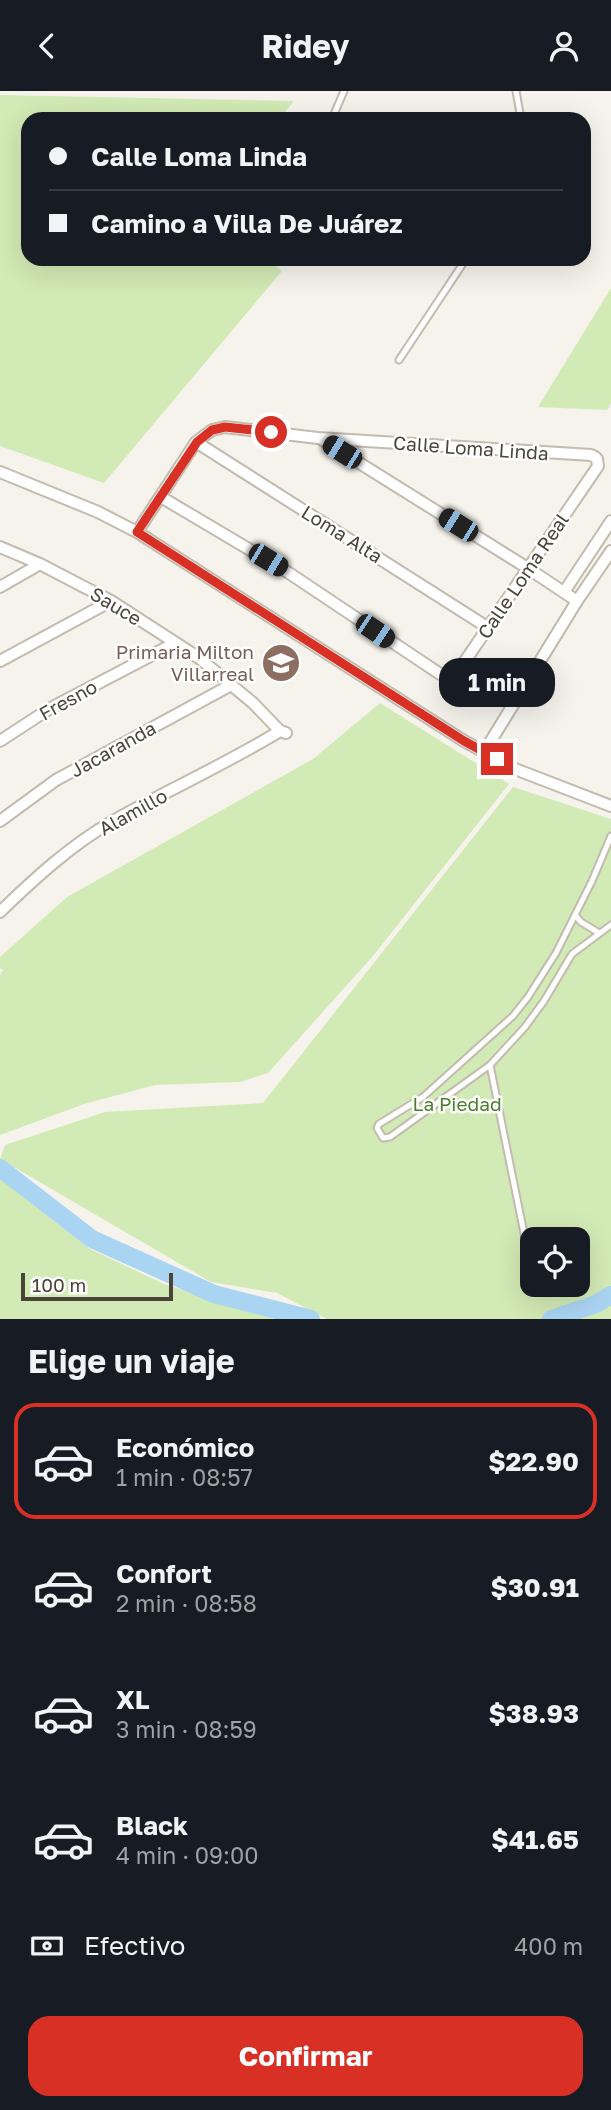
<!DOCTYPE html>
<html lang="es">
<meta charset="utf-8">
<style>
:root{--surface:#171b24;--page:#20242c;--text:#f1f3f6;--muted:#9ea1a6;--line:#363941;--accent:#d93025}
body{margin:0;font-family:"Golos Text",sans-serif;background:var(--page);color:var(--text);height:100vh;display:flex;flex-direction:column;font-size:26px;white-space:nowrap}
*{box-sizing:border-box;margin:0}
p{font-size:23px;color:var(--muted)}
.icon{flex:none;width:38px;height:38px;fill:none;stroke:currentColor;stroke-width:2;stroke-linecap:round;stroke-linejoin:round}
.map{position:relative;height:1228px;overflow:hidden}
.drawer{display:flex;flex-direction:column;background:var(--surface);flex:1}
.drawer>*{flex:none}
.banner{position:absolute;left:21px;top:21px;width:570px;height:154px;border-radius:21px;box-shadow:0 7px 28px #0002;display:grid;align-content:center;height:154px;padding:0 28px;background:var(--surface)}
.controls{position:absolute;left:520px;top:1136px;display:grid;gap:14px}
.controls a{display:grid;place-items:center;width:70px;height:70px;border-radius:14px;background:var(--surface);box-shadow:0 7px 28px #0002;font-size:35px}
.scale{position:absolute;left:21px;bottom:18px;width:152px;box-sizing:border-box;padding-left:7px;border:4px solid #4b4439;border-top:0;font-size:19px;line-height:24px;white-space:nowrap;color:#4b4439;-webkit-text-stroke:5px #fff;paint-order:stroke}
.end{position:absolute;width:32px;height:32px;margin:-16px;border:9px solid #d93025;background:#fff;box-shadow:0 0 0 4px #fff}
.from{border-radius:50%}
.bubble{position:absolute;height:49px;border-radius:21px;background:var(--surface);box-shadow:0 7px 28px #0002;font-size:23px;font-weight:700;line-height:49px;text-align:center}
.car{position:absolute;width:21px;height:42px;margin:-21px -10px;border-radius:9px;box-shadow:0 0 5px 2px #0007;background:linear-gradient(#222 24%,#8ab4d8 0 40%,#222 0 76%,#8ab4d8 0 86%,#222 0)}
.banner b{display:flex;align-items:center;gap:24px;height:66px;font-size:26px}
.banner b+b{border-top:2px solid var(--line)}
.banner i{width:18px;height:18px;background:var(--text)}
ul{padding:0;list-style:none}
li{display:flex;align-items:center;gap:21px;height:116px;margin:0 14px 10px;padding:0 14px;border:4px solid transparent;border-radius:21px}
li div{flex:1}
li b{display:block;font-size:26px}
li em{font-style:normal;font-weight:700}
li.selected{border-color:var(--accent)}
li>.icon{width:63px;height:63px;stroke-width:1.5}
h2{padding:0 28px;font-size:32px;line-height:84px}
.pay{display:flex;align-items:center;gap:18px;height:77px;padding:0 28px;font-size:26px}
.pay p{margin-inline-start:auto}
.cta{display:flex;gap:14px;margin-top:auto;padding:14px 28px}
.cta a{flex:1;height:80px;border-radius:21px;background:var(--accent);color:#fff;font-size:28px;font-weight:700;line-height:80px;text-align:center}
header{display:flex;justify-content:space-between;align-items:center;height:91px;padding:0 28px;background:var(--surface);font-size:32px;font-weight:700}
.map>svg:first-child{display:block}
.green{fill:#d2eab5;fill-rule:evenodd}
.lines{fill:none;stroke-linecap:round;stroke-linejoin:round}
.river{stroke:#a9d4f2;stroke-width:18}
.lane-casing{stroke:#c2bbae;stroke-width:9}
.street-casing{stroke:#c2bbae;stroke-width:14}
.lane{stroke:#fff;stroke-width:5}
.street{stroke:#fff;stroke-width:10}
.route{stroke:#d93025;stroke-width:9}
.labels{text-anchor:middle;stroke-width:5;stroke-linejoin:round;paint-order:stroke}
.street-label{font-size:19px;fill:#4b4439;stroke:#fff}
.education-label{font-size:19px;fill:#785e54;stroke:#fff;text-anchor:end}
.park-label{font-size:19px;fill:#4a7f2a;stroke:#fff}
</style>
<header><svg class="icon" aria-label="back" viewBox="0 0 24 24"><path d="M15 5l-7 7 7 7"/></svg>Ridey<svg class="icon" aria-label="person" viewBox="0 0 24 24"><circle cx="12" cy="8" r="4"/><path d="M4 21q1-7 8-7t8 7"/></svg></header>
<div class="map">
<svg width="611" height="1228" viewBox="0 0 611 1228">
<rect width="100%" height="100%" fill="#f6f3ec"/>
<path class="green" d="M0,4L294,10L279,28H28V168H268L282,180L104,392L0,355Z
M611,197V312L607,319L538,316Z
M380,612L509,693L373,865L268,982L240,991L155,994L84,1013L0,1044V884L3,879L0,877V866L67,806L313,668Z
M513,696L611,728V1228H327L277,1202L211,1191L0,1068L5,1054L105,1021L263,1012ZM532,1148H578V1194H532Z
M0,1088L9,1092L32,1113L90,1158L164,1193L273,1228H0Z"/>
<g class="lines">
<path class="river" d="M0,1077L92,1148L214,1203L311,1228
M551,1228L596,1213L611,1204"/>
<defs>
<path id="lane" d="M516,0L521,28
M332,28L344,0
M399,269L466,168
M611,745L592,790L556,862L528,906L513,925L423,1006L379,1033L377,1037L383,1047L390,1046L490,974L525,936L544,910L572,863L611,834
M575,824L581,831L599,842
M490,974L532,1182"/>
<path id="street" d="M321,348L529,478L577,510
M196,351L487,536
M0,381L98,421L137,441L464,650L515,678L611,715
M137,441L196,351L212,339L225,336L318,347L591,364L595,366L597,368L598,375L461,576C454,582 449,585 440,583L289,482L161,406
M0,456L40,473L111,510L199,567L253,612L280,640L286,642
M0,496L40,473
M564,501L611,430
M0,570L111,510
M0,650L49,618L175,552
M484,661L577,510L611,460
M0,730L56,689L231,594
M0,821C35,787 71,754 113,730C168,699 226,673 280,640"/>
</defs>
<use href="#lane" class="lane-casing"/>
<use href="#street" class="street-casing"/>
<use href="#lane" class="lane"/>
<use href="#street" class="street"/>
</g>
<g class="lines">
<path class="route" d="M271,341L225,336L212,339L197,351L137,441L464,650L497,668"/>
</g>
<defs>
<symbol id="school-disc" viewBox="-11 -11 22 22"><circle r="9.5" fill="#8d6e63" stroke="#fff"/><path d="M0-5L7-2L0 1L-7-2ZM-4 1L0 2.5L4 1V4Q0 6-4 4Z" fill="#fff"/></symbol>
</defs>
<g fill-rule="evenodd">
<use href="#school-disc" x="259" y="550" width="44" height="44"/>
</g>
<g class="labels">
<g class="street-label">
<text transform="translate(471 357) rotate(4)" y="7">Calle Loma Linda</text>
<text transform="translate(342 443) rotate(32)" y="7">Loma Alta</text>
<text transform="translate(523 485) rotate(-56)" y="7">Calle Loma Real</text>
<text transform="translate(116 515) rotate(31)" y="7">Sauce</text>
<text transform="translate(68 609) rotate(-29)" y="7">Fresno</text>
<text transform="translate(113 658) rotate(-29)" y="7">Jacaranda</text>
<text transform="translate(133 721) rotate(-29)" y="7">Alamillo</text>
</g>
<g class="education-label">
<text x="254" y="568">Primaria Milton<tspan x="254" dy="22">Villarreal</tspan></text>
</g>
<g class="park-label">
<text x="457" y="1020">La Piedad</text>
</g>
</g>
</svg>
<div class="controls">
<a><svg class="icon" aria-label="locate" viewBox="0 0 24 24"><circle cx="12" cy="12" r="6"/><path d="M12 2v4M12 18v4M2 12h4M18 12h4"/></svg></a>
</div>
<div class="scale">100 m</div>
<i class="end from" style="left:271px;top:341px"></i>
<i class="end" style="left:497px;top:668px"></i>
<div class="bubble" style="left:439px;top:567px;width:116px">1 min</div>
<i class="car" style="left:342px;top:361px;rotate:302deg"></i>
<i class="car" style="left:458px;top:434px;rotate:302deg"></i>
<i class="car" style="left:268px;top:469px;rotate:121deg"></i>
<i class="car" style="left:375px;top:540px;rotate:124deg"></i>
<div class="banner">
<b><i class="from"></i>Calle Loma Linda</b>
<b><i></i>Camino a Villa De Juárez</b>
</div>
</div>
<section class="drawer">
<h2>Elige un viaje</h2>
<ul>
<li class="selected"><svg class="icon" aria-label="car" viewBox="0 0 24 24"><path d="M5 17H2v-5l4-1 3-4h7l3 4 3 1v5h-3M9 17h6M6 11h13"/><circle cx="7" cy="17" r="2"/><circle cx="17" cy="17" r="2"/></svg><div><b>Económico</b><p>1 min · 08:57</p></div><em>$22.90</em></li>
<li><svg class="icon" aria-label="car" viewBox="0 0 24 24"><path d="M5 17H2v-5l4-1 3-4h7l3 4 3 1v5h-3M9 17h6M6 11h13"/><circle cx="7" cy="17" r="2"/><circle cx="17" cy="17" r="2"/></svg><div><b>Confort</b><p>2 min · 08:58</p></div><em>$30.91</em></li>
<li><svg class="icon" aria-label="car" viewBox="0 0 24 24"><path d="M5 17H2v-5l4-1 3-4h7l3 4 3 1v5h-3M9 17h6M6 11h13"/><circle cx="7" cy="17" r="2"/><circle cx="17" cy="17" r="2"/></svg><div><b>XL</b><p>3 min · 08:59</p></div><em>$38.93</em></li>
<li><svg class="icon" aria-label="car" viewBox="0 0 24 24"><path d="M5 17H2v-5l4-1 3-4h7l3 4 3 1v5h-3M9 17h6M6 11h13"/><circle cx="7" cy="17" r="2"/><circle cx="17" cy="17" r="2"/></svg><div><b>Black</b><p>4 min · 09:00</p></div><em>$41.65</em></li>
</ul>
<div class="pay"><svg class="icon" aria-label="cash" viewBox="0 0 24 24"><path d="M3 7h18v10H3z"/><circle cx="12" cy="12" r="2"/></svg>Efectivo<p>400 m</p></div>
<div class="cta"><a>Confirmar</a></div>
</section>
